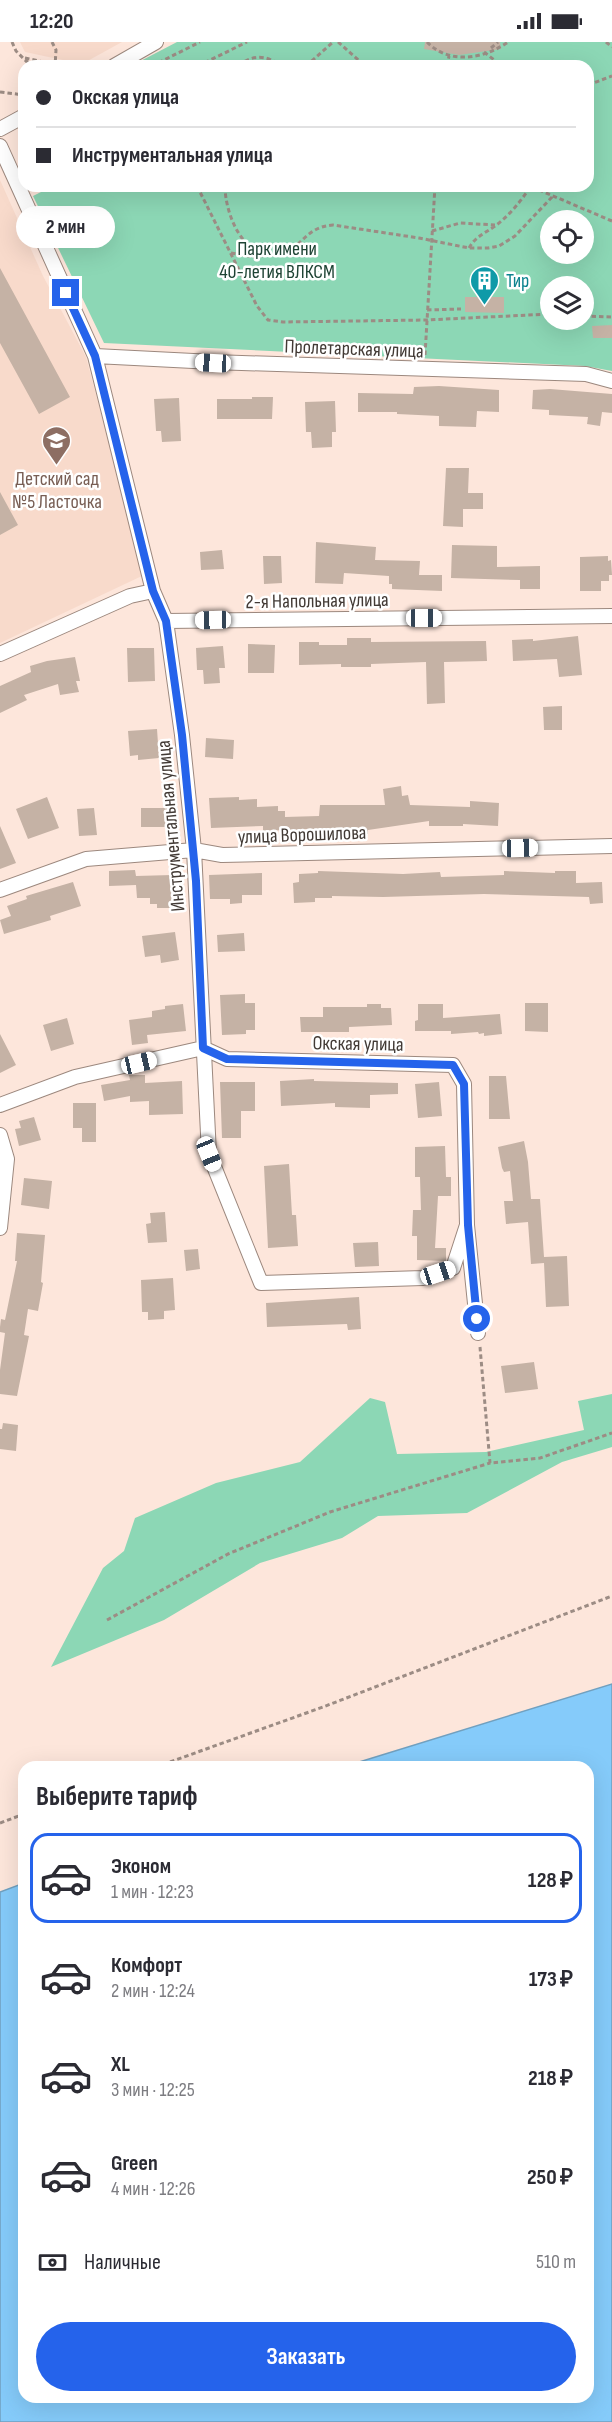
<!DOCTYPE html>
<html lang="ru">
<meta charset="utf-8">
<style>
:root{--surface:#fff;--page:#f2f2f3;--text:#2b2b33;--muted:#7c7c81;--line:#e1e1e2;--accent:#2563eb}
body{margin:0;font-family:"Sofia Sans Condensed",sans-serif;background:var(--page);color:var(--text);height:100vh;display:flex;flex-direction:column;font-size:22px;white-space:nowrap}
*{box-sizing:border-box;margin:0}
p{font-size:20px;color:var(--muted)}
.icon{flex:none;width:33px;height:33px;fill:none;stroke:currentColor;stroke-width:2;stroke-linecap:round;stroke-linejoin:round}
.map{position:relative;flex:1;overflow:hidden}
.details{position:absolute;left:18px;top:1719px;width:576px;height:642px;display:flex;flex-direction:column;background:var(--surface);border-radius:18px;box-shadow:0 6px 24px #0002}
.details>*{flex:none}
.top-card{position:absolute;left:18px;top:18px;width:576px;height:132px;border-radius:18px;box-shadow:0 6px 24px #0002;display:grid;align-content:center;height:132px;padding:0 18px;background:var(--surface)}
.controls{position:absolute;left:540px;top:168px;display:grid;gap:12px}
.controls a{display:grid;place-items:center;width:54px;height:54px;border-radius:50%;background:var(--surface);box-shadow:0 6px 24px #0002;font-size:30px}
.end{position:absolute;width:27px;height:27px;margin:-14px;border:8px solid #2563eb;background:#fff;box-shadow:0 0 0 3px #fff}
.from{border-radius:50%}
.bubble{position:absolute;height:42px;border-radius:21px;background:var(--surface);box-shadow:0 6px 24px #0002;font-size:20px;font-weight:700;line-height:42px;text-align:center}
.car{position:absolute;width:18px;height:36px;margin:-18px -9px;border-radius:8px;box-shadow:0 0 4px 2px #0007;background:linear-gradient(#fff 24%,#345 0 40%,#fff 0 76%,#345 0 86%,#fff 0)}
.top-card b{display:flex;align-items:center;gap:21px;height:57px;font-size:22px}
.top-card b+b{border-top:2px solid var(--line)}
.top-card i{width:15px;height:15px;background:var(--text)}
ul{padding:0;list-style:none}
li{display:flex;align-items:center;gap:18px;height:90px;margin:0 12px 9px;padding:0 6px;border:3px solid transparent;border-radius:18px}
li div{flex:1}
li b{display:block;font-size:22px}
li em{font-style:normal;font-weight:700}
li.current{border-color:var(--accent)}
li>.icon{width:54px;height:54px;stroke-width:1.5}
h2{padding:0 18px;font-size:27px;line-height:72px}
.pay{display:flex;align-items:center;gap:15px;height:66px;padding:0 18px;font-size:22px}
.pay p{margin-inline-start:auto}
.cta{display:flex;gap:12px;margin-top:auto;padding:12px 18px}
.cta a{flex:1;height:69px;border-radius:36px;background:var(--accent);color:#fff;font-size:24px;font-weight:700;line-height:69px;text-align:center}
.status{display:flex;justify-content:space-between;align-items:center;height:42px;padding:0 30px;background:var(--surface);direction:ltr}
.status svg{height:16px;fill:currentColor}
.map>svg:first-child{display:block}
.built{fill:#f8dacb}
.green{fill:#8cd7b5;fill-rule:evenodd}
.water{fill:#85cbfa;stroke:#71a0bf;stroke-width:1.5}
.building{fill:#c5b2a5}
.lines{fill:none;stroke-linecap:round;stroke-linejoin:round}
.street-casing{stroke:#9c887e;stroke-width:16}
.path{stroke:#9c8c84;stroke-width:3;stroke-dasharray:4.5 3;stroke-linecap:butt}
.street{stroke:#fff;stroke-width:14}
.route{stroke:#2563eb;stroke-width:8}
.labels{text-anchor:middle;stroke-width:5;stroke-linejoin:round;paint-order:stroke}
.park-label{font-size:20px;fill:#1e4334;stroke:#fff}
.culture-label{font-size:20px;fill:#0d838f;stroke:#fff;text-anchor:start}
.street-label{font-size:20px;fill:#423a35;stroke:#fff}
.education-label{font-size:20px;fill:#785e54;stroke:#fff}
</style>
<div class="status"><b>12:20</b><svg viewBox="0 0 49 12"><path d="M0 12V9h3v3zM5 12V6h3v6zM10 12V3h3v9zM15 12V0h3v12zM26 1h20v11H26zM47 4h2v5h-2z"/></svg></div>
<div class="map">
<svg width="612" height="2380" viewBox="0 0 612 2380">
<rect width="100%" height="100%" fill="#fde6db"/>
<path class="built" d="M20,0H122L82,22L25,10Z
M0,138L43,234L86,315L144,533L0,601Z"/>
<path class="green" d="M177,0H612V329L585,324L104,301L33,154L53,144H588V24H131ZM550,178H584V212H550ZM550,244H584V278H550Z
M612,1352V1405L562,1420L467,1471L378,1474L342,1496L260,1521L164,1578L51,1625L103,1526L124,1509L135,1476L216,1441L300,1420L370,1356L385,1360L397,1412L486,1410L584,1388L578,1359Z"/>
<path class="water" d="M612,1642V2380H0V1850L24,1841V2355H588V1725H343Z"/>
<path class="building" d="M425,0H500L501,7L459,13L424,7Z
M0,226L70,355L39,372L0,301Z
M465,255H504V271L465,270Z
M612,283V296H593L592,284Z
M439,344L499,348V370L477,369L476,385L439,384V374L397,372V370H358V351L413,352L414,345Z
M550,347L612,352V371L602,370L600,384L587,382L588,375L549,373V368L532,367L533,348Z
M252,355H273L272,377H217V357H252Z
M179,356L181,399L162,400L161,389H156L154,357Z
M335,359L336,390H332V405L312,406L311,390H306L305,360Z
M446,426H469L468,451H483V467H463V485L443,484Z
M0,450L18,483L0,493Z
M316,500L376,505L375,518L420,519L419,533H442V549L392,547V542H389V534L344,531L343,542L315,541Z
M452,503L497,504V525L540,524V547H520V538L451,536Z
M222,508L224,527L201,528L200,510Z
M263,514H281L282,541L264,542Z
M608,514V519L611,518L612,533H609V539H601V549H580V515Z
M578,594L582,633L559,635L557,617L513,619L512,598L533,597V599Z
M347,596H371V600L486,599L487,619L444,620L445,661L427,662L426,620L371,622V625H341V622L299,623V600H319V603H347Z
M248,602L275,603L274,631H248Z
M223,604L225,626H219L220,641L204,642L203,628H197L196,606Z
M127,606H154L155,639L128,640Z
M75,615L80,639H76L79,650L60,653L58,642L24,653L27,658L0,671V644L31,630L30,624L47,619Z
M562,664V688H544L543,665Z
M157,687L159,716L138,718V713L130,714L128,689Z
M206,696L234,698L233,717L205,715Z
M401,744L402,754L408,753L410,763L470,765V759L499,761L498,784L463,782V784H429V779L368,788V792H354V787H305L306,793L286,794V788L263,789V784L211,786L209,756L239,755V758L257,757V765L278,764V769H285V775L319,774L320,763H385L383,747Z
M47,755L59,786L28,797L16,767Z
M94,766L97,793L79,794L77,767Z
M141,766H167V785H141Z
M0,784L16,821L0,827Z
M135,828L136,834L172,833L174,861L171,862V866H157V862H150V856H137L136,843L109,844V829Z
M318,829L403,832L440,830L441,835L504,833V829L555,831V829H576V841L602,840L603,861L590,862L589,855L484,852L383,855L332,854V856H315V860L294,861L293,841L299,840V832L318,831Z
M262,831V853H242V861L230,862V857H210L209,833Z
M73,840L81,864L50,874L51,878L4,892L0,878L11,874L7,864L27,857L26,854Z
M175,890L179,918L161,921L160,913L145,915L142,894Z
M244,891L245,909L218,910L217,893Z
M245,952V961H255V988H246V992L222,993L220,953Z
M525,961H548V990L525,989Z
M183,962L186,989L147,993L148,1001L132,1003L129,978L152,975V969L165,967V964Z
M367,962H381V966H391L392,983L349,985V990H301L300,975H323V965H367Z
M418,962H443V976L500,972L502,992L484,994V991L479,992L478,990L451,992V989H415V979L418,978Z
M67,976L74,1002L51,1009L43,983Z
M0,992L16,1023L0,1031Z
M129,1033H145V1041L182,1039L183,1072L149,1073V1059L130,1060V1054L104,1059L101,1043L130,1038Z
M489,1034H506L510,1077H489Z
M314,1037V1039L398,1041V1052L370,1053V1066L335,1065V1061L281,1064L280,1039Z
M220,1040H255V1069H241V1096H222Z
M439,1040L442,1074L418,1076L415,1042Z
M73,1061H96V1100H82V1086H73Z
M34,1075L41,1098L19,1104L15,1087L21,1086L19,1079Z
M524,1099L528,1120L531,1157H540L544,1215L567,1214L569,1264L546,1265L544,1221L531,1222L528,1180L506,1182L504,1159H513L510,1129L504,1130L502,1126L498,1105Z
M445,1104L446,1135H451V1154H438L435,1206H446V1219L417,1218V1194H412L413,1168H421L420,1135H415V1105Z
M289,1122L292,1173H296L298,1204L268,1206L264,1124Z
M24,1136L52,1139L49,1167L21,1163Z
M165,1170L167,1200L148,1201L146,1182L151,1181L150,1171Z
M17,1191L45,1193L41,1240L43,1241L38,1269L28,1267L24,1293L29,1294L17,1354L0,1352V1328L5,1291L0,1290V1285L1,1277L5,1278L17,1219H15Z
M378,1200L379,1224L355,1225L353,1201Z
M198,1207L200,1227L186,1229L184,1208Z
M173,1236L175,1268L164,1269V1277L148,1278V1270H142L141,1238Z
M359,1255L361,1287L348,1288L347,1282L267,1285L266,1261Z
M534,1320L538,1347L505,1351L501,1324Z
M3,1381L18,1383L16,1409L0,1407V1387H2Z"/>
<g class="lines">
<defs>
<path id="street" d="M114,24L156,0
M0,87L24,74
M0,104L95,314L153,549L166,579L182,693L194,808L209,1112L261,1241L423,1236L453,1226L467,1183
M95,314L213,320L586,332L612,339
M166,579L612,574
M0,612L130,554L153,549
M0,848L86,817L194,808L222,813L612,804
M0,1063L75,1035L203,1006L227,1017L453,1023L464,1042L467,1183L478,1291
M0,1093L7,1117L0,1186"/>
</defs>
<use href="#street" class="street-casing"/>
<path class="path" d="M12,0L16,9L31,24
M52,0L56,8L55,24
M338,0L365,24
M427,0C449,23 484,17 508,0
M606,0L612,5
M491,6L498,0
M484,10L502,24
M25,16L62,24
M310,22L328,24
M152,24L200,0
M198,24L247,0
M239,24C251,12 269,13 280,24
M306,24L333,0
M447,24L449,14
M588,43L612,34
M0,50L24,53
M197,144L257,264L268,278L283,280L426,278L550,272
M225,144C225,172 244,221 281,212C302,207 304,185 333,183L419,196L469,206H488L499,204L515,194L553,154
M532,145L612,179
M432,189L460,181L495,183
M469,206C476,194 484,192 495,184C509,174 521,159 531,144
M231,211L254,215L266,213
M427,268L461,267
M584,274L612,275
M425,313L435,144
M480,1305L490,1421L540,1416L612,1391
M107,1578L228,1512L330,1470L490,1421
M156,1725L323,1665L612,1554
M0,1781L24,1772"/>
<use href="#street" class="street"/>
</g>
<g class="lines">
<path class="route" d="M66,251L95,314L153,549L166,579L182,693L196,839L203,1006L227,1017L453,1023L464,1042L468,1183L477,1277"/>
</g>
<defs>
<symbol id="building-pin" viewBox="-11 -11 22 30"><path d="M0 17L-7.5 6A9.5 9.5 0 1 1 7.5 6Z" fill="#0f9aa8" stroke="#fff"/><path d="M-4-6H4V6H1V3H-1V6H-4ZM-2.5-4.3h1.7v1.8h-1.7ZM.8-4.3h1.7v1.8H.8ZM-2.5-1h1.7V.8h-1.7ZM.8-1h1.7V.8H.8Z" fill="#fff"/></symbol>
<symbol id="school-pin" viewBox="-11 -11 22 30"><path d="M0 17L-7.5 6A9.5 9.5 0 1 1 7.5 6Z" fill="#8d6e63" stroke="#fff"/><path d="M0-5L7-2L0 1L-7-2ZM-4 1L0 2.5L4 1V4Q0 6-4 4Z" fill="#fff"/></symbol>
</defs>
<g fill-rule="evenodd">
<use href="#building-pin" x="468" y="222" width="33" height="45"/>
<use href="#school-pin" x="40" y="382" width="33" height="45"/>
</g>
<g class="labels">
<g class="park-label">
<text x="277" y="213">Парк имени<tspan x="277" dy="23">40-летия ВЛКСМ</tspan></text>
</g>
<g class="culture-label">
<text x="506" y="245">Тир</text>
</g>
<g class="street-label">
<text transform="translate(354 306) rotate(2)" y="7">Пролетарская улица</text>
<text transform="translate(317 558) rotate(-1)" y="7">2-я Напольная улица</text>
<text transform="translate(170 784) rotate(-95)" y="7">Инструментальная улица</text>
<text transform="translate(302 792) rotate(-2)" y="7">улица Ворошилова</text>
<text transform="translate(358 1001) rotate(1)" y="7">Окская улица</text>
</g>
<g class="education-label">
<text x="57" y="443">Детский сад<tspan x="57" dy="23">№5 Ласточка</tspan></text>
</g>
</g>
</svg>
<div class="controls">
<a><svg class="icon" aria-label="locate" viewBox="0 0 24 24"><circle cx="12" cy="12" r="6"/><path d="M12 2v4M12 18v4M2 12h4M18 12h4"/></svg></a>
<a><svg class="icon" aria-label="layers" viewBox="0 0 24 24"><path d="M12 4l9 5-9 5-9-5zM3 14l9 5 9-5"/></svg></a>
</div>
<i class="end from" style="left:477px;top:1277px"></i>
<i class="end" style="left:66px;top:251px"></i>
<div class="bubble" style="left:16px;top:164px;width:99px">2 мин</div>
<i class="car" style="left:213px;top:321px;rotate:273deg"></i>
<i class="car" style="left:424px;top:576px;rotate:90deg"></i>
<i class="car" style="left:213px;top:578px;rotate:269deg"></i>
<i class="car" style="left:520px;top:806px;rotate:89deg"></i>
<i class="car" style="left:139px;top:1021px;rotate:77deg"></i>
<i class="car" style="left:209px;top:1112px;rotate:158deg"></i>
<i class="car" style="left:438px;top:1231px;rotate:72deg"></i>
<div class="top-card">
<b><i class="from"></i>Окская улица</b>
<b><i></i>Инструментальная улица</b>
</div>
<section class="details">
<h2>Выберите тариф</h2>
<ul>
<li class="current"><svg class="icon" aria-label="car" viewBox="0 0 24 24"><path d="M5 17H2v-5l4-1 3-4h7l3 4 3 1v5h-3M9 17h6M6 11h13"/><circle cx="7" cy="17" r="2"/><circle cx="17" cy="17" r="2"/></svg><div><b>Эконом</b><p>1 мин · 12:23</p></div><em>128 ₽</em></li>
<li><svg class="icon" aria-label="car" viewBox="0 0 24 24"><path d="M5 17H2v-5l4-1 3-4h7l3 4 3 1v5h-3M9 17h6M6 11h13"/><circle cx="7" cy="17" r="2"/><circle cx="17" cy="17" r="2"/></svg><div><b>Комфорт</b><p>2 мин · 12:24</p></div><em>173 ₽</em></li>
<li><svg class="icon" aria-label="car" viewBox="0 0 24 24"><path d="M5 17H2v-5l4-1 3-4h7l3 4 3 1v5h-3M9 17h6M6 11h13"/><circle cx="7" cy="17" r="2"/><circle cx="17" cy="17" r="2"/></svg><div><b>XL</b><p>3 мин · 12:25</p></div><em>218 ₽</em></li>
<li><svg class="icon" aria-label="car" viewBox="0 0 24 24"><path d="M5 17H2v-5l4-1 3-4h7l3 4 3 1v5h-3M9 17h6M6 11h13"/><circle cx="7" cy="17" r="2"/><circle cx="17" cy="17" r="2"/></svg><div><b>Green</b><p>4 мин · 12:26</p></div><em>250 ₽</em></li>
</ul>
<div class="pay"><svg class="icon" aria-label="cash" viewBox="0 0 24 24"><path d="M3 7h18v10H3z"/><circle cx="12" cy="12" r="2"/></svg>Наличные<p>510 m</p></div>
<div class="cta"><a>Заказать</a></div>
</section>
</div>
